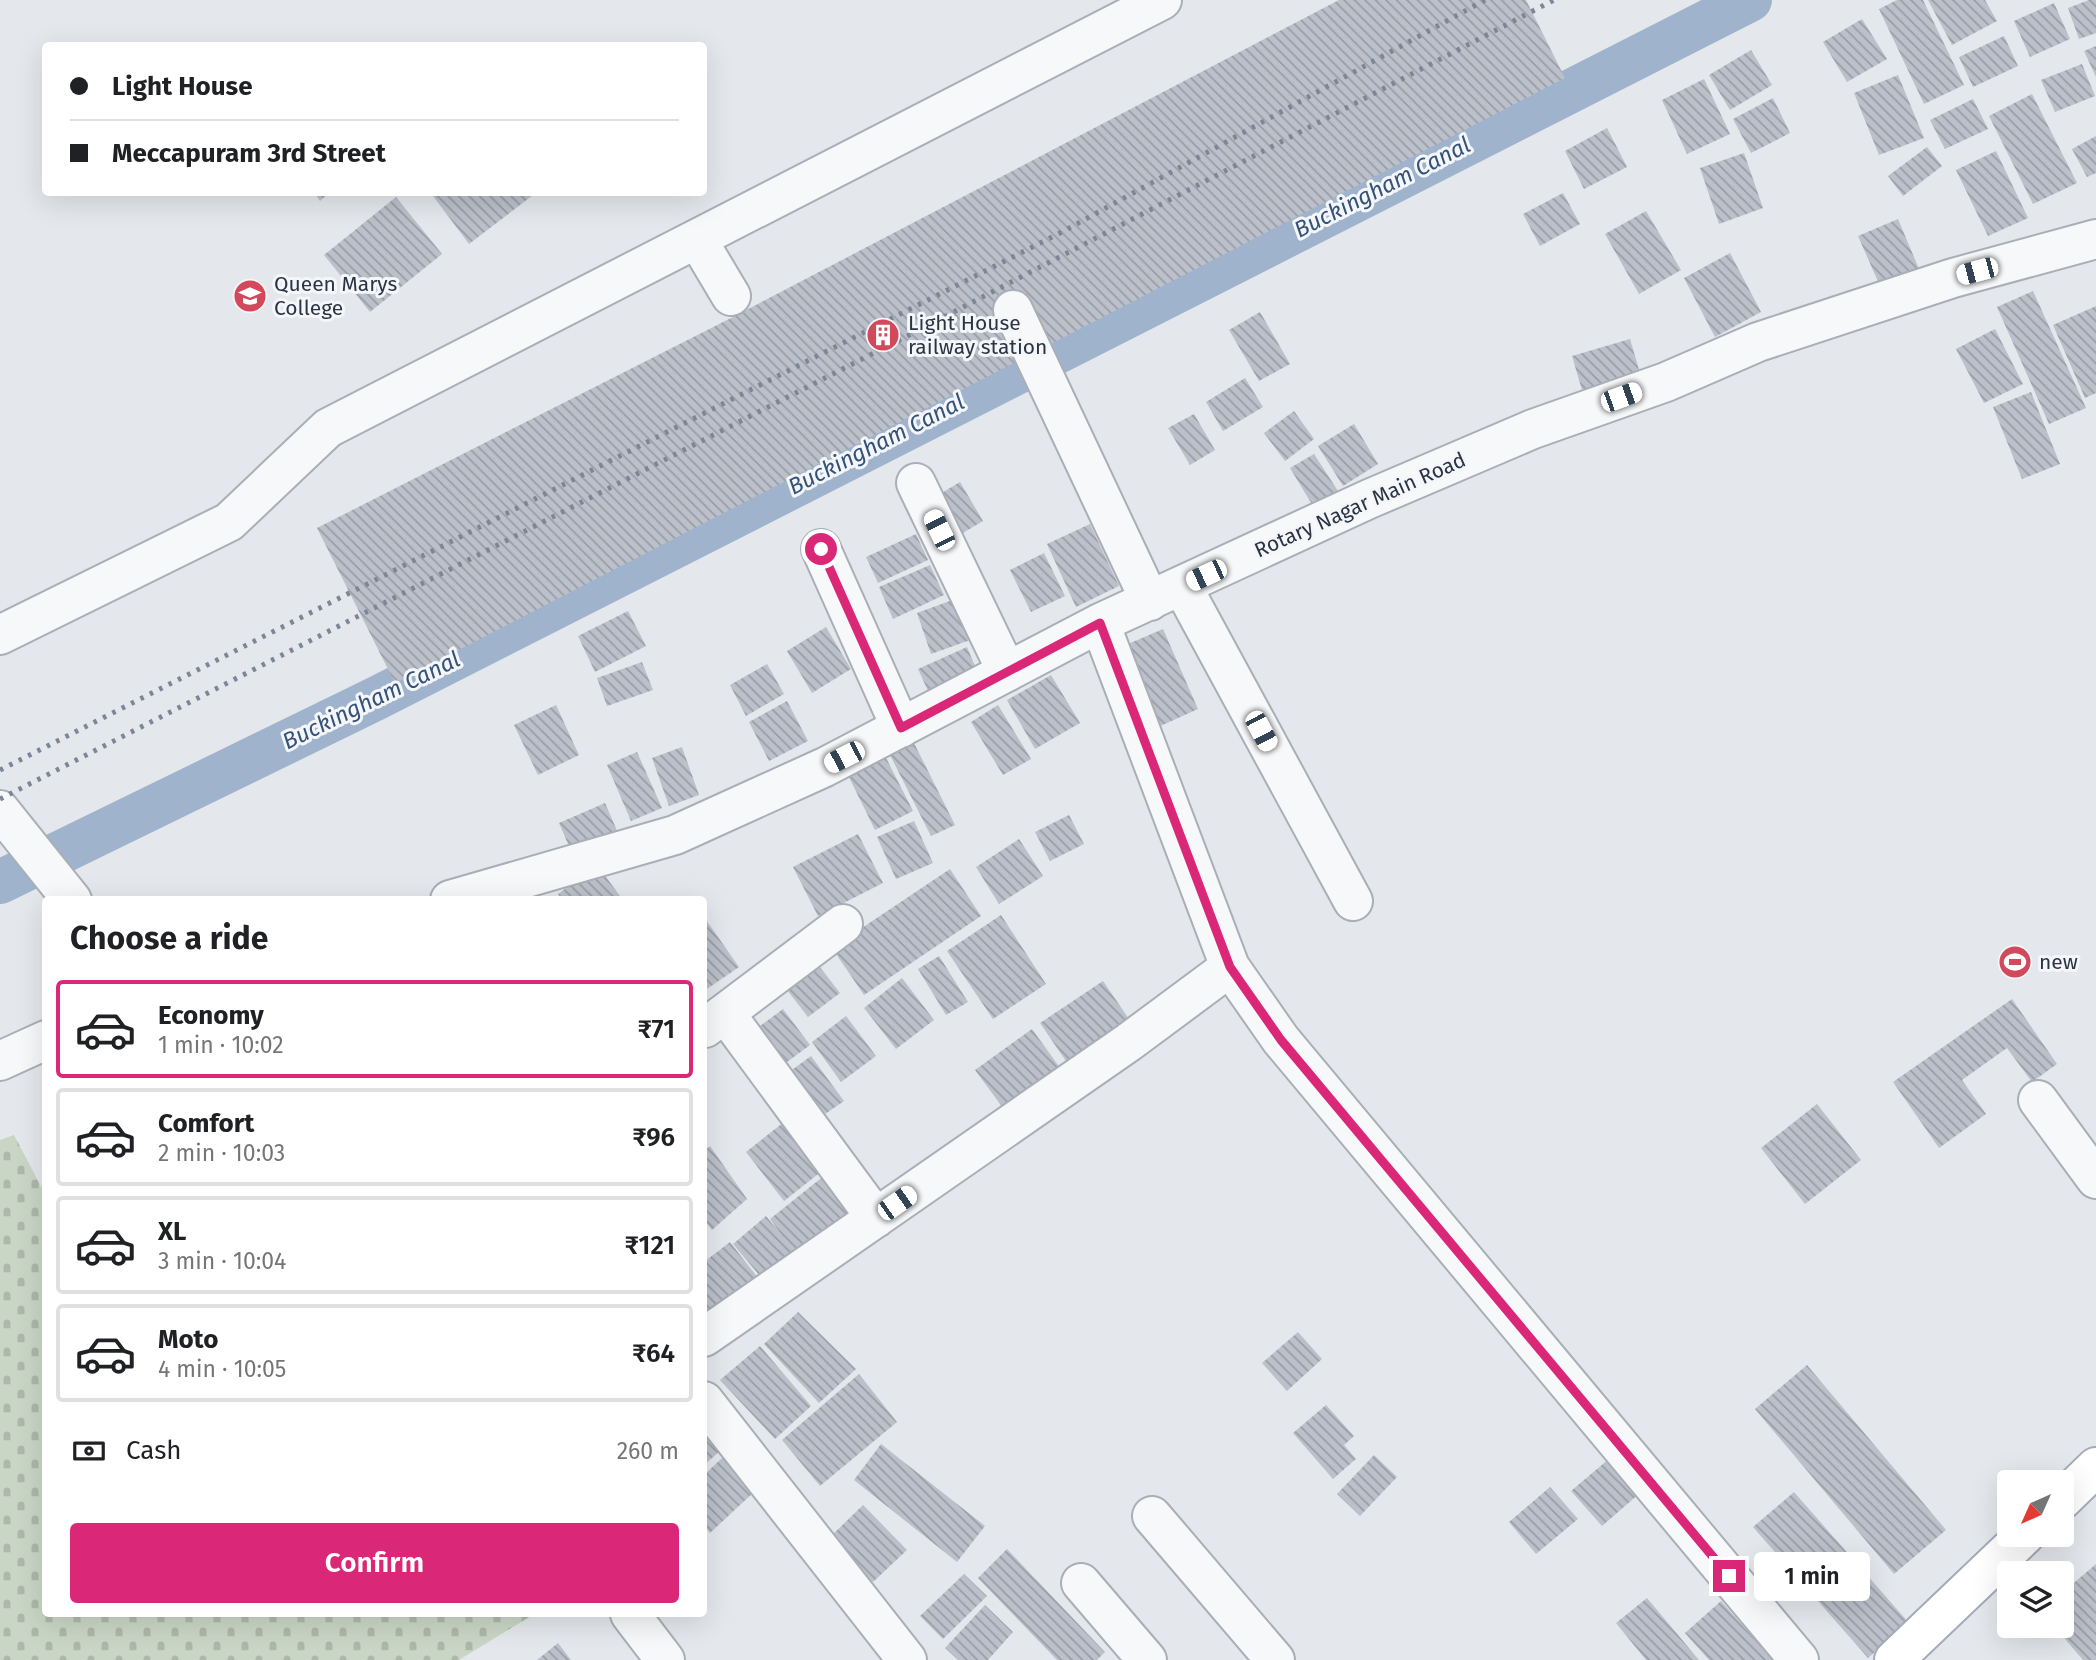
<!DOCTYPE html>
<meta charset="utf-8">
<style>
:root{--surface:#fff;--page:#f6f6f6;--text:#202124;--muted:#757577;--line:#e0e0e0;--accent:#db2777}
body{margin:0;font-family:"Fira Sans",sans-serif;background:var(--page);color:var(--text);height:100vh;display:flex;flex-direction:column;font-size:26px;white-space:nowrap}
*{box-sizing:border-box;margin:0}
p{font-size:23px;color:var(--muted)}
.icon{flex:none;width:38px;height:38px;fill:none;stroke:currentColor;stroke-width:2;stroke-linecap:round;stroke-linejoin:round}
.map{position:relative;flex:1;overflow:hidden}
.details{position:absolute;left:42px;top:896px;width:665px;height:721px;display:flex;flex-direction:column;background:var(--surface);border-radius:7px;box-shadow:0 7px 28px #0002}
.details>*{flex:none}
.banner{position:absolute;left:42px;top:42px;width:665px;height:154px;border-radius:7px;box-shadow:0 7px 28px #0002;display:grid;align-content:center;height:154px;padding:0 28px;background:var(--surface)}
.needle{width:46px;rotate:225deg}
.controls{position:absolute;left:1997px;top:1470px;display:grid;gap:14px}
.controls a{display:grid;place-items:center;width:77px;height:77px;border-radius:7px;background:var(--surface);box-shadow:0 7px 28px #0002;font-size:35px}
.end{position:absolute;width:32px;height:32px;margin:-16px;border:9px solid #db2777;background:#fff;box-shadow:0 0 0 4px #fff}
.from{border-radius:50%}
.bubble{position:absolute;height:49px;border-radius:7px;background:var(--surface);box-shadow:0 7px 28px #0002;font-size:23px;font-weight:600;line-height:49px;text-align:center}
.car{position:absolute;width:21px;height:42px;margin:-21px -10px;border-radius:9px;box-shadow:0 0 5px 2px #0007;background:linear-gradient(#fff 24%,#345 0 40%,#fff 0 76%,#345 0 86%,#fff 0)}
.banner b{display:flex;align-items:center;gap:24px;height:66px;font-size:26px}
.banner b+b{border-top:2px solid var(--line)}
.banner i{width:18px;height:18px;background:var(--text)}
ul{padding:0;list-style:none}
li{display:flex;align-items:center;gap:21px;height:98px;margin:0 14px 10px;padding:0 14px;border:4px solid var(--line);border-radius:7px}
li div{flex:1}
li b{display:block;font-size:26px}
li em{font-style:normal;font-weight:600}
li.current{border-color:var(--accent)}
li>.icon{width:63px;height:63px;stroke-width:1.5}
h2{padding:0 28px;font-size:32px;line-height:84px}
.pay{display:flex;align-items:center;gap:18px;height:77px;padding:0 28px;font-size:26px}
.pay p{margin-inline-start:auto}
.action{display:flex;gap:14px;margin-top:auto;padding:14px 28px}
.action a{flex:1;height:80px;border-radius:7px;background:var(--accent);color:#fff;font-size:28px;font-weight:600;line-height:80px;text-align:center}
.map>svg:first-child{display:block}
.cemetery{fill:url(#cemetery-stones)}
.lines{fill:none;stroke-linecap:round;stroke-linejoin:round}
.canal{stroke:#9fb4cc;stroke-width:44}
.building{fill:url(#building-back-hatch)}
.minor-casing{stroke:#a9aeb7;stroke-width:42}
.major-casing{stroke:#a3abb8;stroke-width:42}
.minor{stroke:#f7f8fa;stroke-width:38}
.major{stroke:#fff;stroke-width:38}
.rail{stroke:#7d8696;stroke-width:5;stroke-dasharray:3.5 7;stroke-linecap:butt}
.route{stroke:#db2777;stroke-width:9}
.labels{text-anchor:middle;stroke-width:6;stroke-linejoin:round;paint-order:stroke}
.poi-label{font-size:21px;fill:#2b3445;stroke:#f4f6f9;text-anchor:start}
.street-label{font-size:21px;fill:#2b3445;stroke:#f4f6f9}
.water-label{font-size:23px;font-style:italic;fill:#34527a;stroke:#f4f6f9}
</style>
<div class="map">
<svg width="2096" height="1660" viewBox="0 0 2096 1660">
<defs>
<pattern id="cemetery-stones" width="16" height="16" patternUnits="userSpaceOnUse" patternTransform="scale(1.75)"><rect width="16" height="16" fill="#c9d6c5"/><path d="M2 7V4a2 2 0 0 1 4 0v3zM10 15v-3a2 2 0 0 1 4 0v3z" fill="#adb8ab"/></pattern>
<pattern id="building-back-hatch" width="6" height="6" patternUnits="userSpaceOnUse" patternTransform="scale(1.75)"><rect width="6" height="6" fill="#bbc0ca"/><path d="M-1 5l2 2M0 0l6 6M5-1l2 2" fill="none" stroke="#989da6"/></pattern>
</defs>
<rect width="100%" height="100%" fill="#e4e7ec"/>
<path class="cemetery" d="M14,1135L45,1194L46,1614H529L531,1616L459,1660H0V1140Z"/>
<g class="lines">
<path class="canal" d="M0,882L377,698L1750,0"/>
</g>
<path class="building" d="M1339,0H1526L1565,78L395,683L317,528L733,317Z
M1897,0H1923L1964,85L1924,104L1879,9Z
M1928,0H1985L1997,21L1952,45Z
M2089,0H2096V33L2079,39L2068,8Z
M2054,3L2070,39L2030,57L2014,21Z
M1862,19L1887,59L1847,82L1823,42Z
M2004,36L2018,66L1973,87L1959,57Z
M2096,46V77L2084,51Z
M1751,50L1772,85L1730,110L1709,75Z
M2082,64L2095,96L2055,112L2041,80Z
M1898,75L1924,138L1879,155L1854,93Z
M1704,79L1730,134L1687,154L1662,100Z
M2032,94L2077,183L2033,204L1989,116Z
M1773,98L1790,133L1751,153L1733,119Z
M1973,99L1988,129L1945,149L1930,120Z
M1607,128L1627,167L1584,189L1565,151Z
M2096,136V173L2087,177L2072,149Z
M1927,147L1942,166L1903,196L1888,176Z
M1996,151L2028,218L1988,236L1956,170Z
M1744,153L1763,208L1719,224L1700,168Z
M314,192H330L320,201Z
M430,192H537L469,244Z
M1563,193L1580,224L1540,246L1523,214Z
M396,197L442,254L370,312L324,255Z
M1646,211L1681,270L1639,294L1605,234Z
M1898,219L1919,269L1880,286L1858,236Z
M1730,253L1761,312L1715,337L1684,278Z
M2033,291L2086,408L2049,424L1997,307Z
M2096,306V393L2085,398L2053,325Z
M1260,312L1290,364L1259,381L1229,330Z
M1995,329L2023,384L1984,403L1956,349Z
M1630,339L1640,373L1582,390L1572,356Z
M1245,378L1263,407L1223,431L1206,402Z
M2031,392L2060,464L2022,479L1993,407Z
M1294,411L1314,439L1285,461L1264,433Z
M1194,414L1215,450L1190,465L1168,428Z
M1354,424L1378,464L1343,486L1318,446Z
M1314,454L1338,491L1313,506L1290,468Z
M960,482L983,521L951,540L928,501Z
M1090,524L1119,586L1076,607L1047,544Z
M916,534L928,560L878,583L866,557Z
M1044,553L1065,596L1031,612L1010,570Z
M930,565L944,595L893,619L879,587Z
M958,598L973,639L931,654L917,613Z
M628,611L646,646L595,672L578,636Z
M826,627L851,669L812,693L787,651Z
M1163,629L1198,709L1156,728L1121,647Z
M967,647L977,671L929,693L918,669Z
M642,662L653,690L607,706L597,678Z
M767,664L784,694L746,716L730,685Z
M1051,675L1080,723L1035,749L1007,700Z
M787,701L808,741L769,761L749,722Z
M556,705L579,755L538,775L514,725Z
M998,705L1031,759L1003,775L971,722Z
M913,741L955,825L931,836L889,753Z
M682,747L699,795L669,806L652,758Z
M881,748L913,811L875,830L844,767Z
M637,752L662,808L631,821L607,765Z
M605,803L618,833L572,853L559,823Z
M1069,815L1084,844L1050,861L1035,832Z
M914,821L933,863L896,879L877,837Z
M858,834L883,883L818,916L793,867Z
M1019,839L1043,876L999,904L976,867Z
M597,865L623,900H562L558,894Z
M950,869L981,916L864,995L832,948Z
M1001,915L1046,984L993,1019L947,951Z
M704,917L739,967L704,991Z
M809,953L840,993L808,1017L777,977Z
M939,956L968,1002L946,1015L918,969Z
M902,978L934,1020L896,1049L864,1008Z
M1103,981L1131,1022L1068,1064L1040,1023Z
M2012,999L2057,1064L2032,1082L2007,1048L1962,1080L1986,1114L1939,1148L1893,1082Z
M783,1009L810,1045L779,1068L752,1032Z
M846,1016L876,1056L841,1082L812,1042Z
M1032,1029L1063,1072L1006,1112L975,1070Z
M811,1056L844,1101L818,1119L785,1075Z
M1817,1104L1861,1160L1805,1204L1761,1148Z
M784,1122L822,1171L784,1201L746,1152Z
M710,1146L747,1199L712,1230L704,1220V1151Z
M835,1167L864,1204L765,1282L733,1244L766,1216L782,1236L770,1219Z
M730,1242L762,1283L704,1326V1262Z
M798,1312L856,1369L819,1403L764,1344Z
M1298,1332L1322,1359L1287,1391L1262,1363Z
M760,1346L811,1406L775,1439L720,1380Z
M1807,1365L1946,1530L1894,1574L1755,1409Z
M859,1374L897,1422L820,1486L782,1440Z
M1326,1405L1354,1436L1344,1445L1356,1459L1333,1479L1293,1433Z
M704,1432L720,1451L704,1465Z
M881,1444L985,1526L957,1562L854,1480Z
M1374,1455L1397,1477L1360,1516L1337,1494Z
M722,1458L754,1492L710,1533L704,1526V1475Z
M1610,1458L1640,1493L1602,1526L1571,1491Z
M1550,1487L1578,1519L1536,1554L1509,1522Z
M1794,1492L1909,1623L1868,1658L1753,1527Z
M863,1505L907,1550L873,1582L829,1538Z
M1007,1549L1105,1652L1097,1660H1057L978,1578Z
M2096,1564V1660H2083L2054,1626H2062V1593Z
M964,1574L987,1596L943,1639L920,1616Z
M1647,1598L1699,1660H1646L1616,1623Z
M1721,1601L1773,1660H1709L1685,1633Z
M985,1605L1013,1632L988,1660H958L945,1648Z
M558,1643L571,1660H537Z"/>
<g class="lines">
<defs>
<path id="minor" d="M697,239L731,296
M1013,310L1150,601
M916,483L1007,672
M821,549L901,728
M1182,586L1353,901
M1100,623L1230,967L1281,1040L1799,1660
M0,635L229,522L328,428L1162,0
M0,810L72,900
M450,900L675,835L825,767L1100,623L1369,499L1533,429L1666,382L1758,342L1953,278L2096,239
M725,1013L876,1218
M705,1028L843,924
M0,1061L46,1040
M2038,1100L2096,1179
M704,1337L1129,1042L1230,967
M704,1401L907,1660
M1152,1516L1275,1660
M1081,1583L1147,1660
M630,1614L665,1660"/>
<path id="major" d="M2062,1500L2096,1467
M1894,1660L2025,1535"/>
</defs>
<use href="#minor" class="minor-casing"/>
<use href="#major" class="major-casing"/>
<use href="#minor" class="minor"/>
<use href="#major" class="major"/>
<path class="rail" d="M0,770L1062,232L1485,0
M0,799L917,331L1554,0"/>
</g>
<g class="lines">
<path class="route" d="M821,549L901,728L1100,623L1230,967L1281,1040L1729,1576"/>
</g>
<defs>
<symbol id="university-disc" viewBox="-11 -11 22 22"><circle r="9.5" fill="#d1495b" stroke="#f4f6f9"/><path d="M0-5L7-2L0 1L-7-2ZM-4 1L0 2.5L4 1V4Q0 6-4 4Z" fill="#fff"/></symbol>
<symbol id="building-disc" viewBox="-11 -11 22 22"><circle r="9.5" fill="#d1495b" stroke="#f4f6f9"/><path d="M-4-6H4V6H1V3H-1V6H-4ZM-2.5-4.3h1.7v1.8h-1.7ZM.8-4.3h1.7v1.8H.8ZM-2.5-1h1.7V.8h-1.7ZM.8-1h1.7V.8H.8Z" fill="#fff"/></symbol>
<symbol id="stadium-disc" viewBox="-11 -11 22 22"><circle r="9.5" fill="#d1495b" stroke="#f4f6f9"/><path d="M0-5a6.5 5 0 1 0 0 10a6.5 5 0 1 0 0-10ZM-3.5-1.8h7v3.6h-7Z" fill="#fff"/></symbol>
</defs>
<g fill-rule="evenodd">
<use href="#university-disc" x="231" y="277" width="38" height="38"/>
<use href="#building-disc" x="864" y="316" width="38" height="38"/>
<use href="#stadium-disc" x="1996" y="943" width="38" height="38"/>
</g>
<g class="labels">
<g class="poi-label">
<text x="274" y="291">Queen Marys<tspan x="274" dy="24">College</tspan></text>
<text x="908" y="330">Light House<tspan x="908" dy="24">railway station</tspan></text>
<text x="2039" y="969">new</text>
</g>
<g class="street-label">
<text transform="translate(1360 505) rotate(-24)" y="7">Rotary Nagar Main Road</text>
</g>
<g class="water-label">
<text transform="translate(1382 187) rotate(-27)" y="8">Buckingham Canal</text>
<text transform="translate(876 444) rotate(-27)" y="8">Buckingham Canal</text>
<text transform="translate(371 700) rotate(-26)" y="8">Buckingham Canal</text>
</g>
</g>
</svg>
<div class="controls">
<a><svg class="needle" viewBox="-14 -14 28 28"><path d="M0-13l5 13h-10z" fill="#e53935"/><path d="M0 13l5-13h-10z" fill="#757577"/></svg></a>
<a><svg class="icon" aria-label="layers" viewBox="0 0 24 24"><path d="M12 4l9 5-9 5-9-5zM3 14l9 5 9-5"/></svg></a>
</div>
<i class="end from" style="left:821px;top:549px"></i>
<i class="end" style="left:1729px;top:1576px"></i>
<div class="bubble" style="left:1754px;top:1552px;width:116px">1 min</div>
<i class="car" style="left:1977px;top:271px;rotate:255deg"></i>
<i class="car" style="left:1621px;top:397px;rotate:70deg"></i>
<i class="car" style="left:939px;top:530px;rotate:334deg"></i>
<i class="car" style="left:1206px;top:575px;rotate:245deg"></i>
<i class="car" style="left:1261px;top:731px;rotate:152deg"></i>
<i class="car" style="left:844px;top:757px;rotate:243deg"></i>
<i class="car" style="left:897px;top:1203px;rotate:55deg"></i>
<div class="banner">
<b><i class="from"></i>Light House</b>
<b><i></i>Meccapuram 3rd Street</b>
</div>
<section class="details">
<h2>Choose a ride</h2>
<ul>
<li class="current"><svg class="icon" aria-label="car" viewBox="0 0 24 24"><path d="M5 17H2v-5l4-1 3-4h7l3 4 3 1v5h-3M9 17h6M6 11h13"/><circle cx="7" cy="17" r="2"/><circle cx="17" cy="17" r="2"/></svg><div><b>Economy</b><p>1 min · 10:02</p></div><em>₹71</em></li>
<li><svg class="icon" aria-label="car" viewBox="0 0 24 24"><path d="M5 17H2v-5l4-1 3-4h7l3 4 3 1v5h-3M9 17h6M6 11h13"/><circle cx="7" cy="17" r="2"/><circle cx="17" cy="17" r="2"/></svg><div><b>Comfort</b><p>2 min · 10:03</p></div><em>₹96</em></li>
<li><svg class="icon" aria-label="car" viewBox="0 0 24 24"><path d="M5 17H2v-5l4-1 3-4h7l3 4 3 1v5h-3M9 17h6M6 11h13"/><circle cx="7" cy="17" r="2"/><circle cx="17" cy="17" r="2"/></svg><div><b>XL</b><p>3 min · 10:04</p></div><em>₹121</em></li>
<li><svg class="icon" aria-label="car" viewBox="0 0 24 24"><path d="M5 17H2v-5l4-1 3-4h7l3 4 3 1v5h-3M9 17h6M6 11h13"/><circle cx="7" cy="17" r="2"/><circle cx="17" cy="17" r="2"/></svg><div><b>Moto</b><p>4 min · 10:05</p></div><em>₹64</em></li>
</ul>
<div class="pay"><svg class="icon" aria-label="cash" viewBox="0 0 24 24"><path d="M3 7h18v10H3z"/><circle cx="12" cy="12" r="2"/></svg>Cash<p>260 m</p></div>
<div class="action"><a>Confirm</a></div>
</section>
</div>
